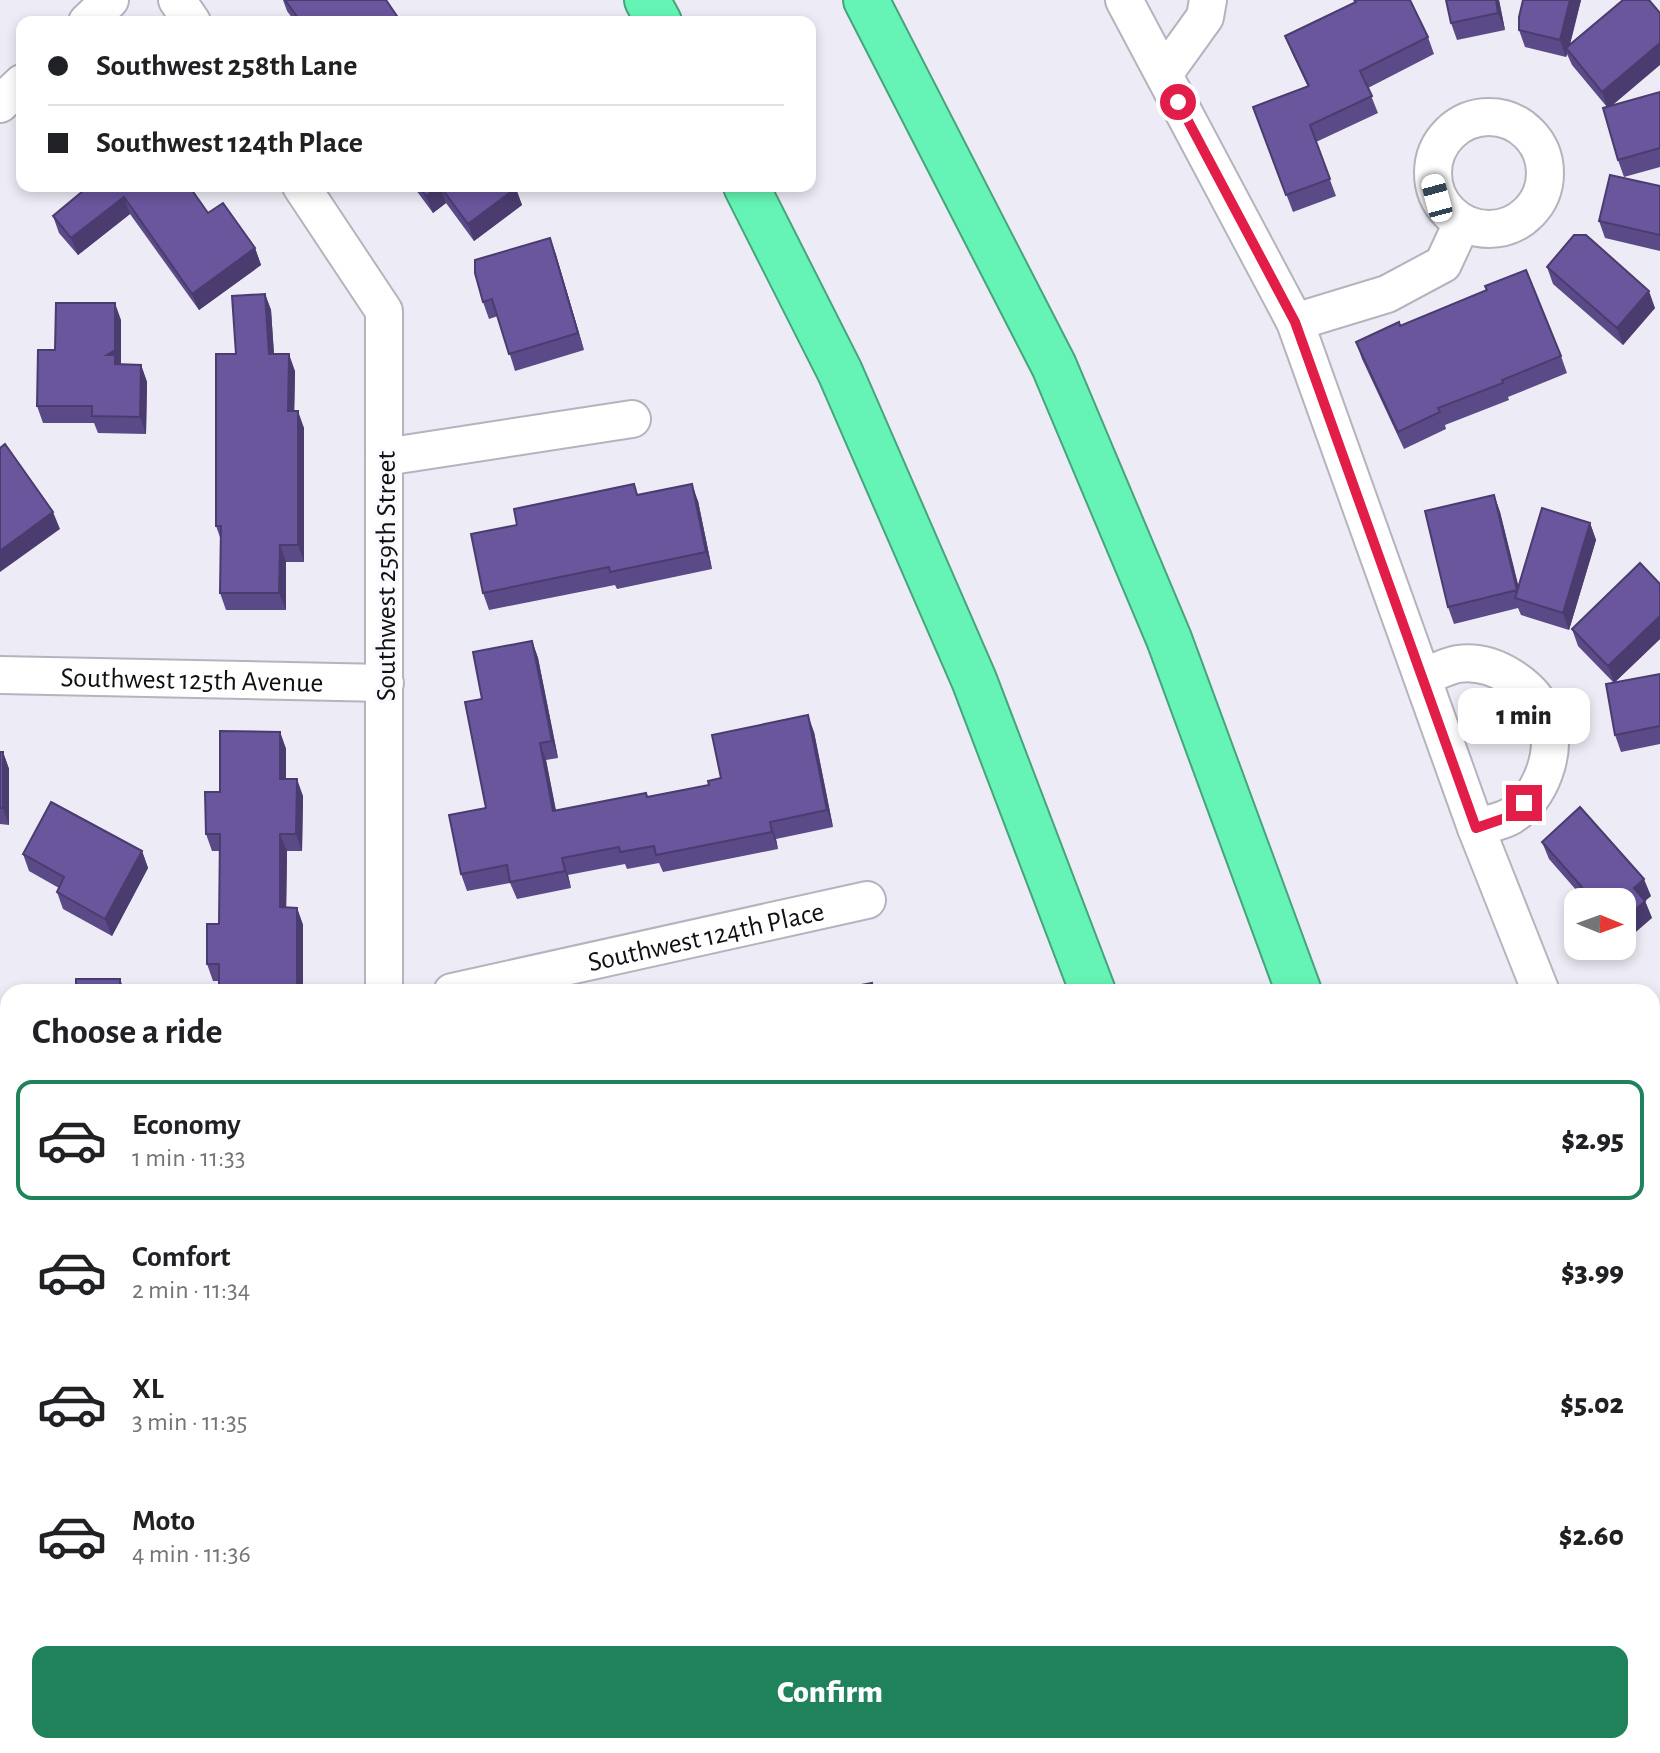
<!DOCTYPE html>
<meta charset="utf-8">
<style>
:root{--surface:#fff;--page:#f2f2f2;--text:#202124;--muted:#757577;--line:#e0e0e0;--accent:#1f825a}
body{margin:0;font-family:"Alegreya Sans",sans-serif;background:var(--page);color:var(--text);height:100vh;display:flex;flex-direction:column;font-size:30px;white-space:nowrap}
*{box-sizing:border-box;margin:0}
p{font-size:26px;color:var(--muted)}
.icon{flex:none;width:44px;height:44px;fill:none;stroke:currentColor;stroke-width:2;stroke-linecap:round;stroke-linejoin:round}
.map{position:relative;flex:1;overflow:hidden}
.side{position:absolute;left:0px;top:984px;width:1660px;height:770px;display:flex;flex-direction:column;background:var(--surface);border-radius:24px 24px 0 0;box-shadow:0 4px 12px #0003}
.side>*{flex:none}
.hud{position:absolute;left:16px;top:16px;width:800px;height:176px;border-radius:16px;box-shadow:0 4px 12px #0003;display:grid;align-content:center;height:176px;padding:0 32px;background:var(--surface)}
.needle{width:52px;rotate:91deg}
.tools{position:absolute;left:1564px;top:888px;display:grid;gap:16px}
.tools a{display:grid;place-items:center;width:72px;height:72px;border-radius:16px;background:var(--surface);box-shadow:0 4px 12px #0003;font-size:40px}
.end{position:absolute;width:36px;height:36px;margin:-18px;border:10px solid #e11d48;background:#fff;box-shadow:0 0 0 4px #fff}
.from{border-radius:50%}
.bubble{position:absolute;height:56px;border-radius:16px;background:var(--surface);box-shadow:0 4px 12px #0003;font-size:26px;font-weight:800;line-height:56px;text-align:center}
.car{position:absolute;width:24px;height:48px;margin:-24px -12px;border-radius:10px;box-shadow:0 0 6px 2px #0007;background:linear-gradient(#fff 24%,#345 0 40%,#fff 0 76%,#345 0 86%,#fff 0)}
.hud b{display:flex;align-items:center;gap:28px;height:76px;font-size:30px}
.hud b+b{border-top:2px solid var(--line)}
.hud i{width:20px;height:20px;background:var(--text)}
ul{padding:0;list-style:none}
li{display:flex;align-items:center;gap:24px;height:120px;margin:0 16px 12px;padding:0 16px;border:4px solid transparent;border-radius:16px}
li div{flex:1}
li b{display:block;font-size:30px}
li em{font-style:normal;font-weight:800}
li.on{border-color:var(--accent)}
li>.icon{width:72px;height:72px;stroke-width:1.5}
h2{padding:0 32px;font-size:36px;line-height:96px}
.cta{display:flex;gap:16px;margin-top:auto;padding:16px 32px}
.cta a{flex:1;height:92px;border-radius:16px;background:var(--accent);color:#fff;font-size:32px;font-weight:800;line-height:92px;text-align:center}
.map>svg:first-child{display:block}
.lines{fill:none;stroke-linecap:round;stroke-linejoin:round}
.minor-casing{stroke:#b5b3bd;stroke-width:40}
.highway-casing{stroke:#47a47c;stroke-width:48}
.minor{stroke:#fff;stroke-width:36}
.highway{stroke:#65f4b5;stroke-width:44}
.wall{fill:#5a4a87}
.shaded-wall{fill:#4a3c6e}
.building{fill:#69569d;stroke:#4a3c6e;stroke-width:2}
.route{stroke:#e11d48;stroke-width:10}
.labels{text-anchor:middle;stroke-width:7;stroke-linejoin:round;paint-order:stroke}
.street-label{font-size:28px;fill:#100f13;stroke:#faf9fd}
</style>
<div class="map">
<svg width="1660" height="1753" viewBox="0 0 1660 1753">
<rect width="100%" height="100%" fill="#edebf5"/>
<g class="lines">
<defs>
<g id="minor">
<path d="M177,0L192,22"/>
<path d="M1124,0L1295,322L1476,828L1541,992"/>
<path d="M87,22L110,0"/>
<path d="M1164,74L1205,17L1208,0"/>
<path d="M0,104L22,83"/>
<circle cx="1489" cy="173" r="56"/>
<path d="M301,186L384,311V992"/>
<path d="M1295,322L1387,294L1443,264L1462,223"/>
<path d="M385,457L632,419"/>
<path id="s1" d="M0,675L385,683"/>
<path d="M1423,677C1434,673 1446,666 1458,664C1493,659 1534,685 1546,718C1558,752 1541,797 1511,816C1501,822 1486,824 1476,828"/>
<path id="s2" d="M452,992L867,900"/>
<path d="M1652,1094L1660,1098"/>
<path d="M1652,1138L1660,1136"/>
<path d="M384,1753V1746"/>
</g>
<path id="highway" d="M647,0L659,22
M866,0L1054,366L1169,639L1299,992
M746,186L840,372L974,680L1093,992
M1314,1746L1315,1753
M1511,1746L1512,1753"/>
</defs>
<use href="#minor" class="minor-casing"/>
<use href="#highway" class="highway-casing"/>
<use href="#minor" class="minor"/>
<use href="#highway" class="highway"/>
</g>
<path class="wall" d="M283,0H386L401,22H295L287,11Z
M1353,0H1410L1428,37L1434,54L1368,88L1378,113L1316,142L1336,196L1293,212L1253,107L1308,87L1292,53L1285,36L1355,3Z
M1499,0L1505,30L1457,40L1451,23Z
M1523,0H1581L1570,45L1612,106L1660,92V167L1624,177L1618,160L1607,107L1572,65L1567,54L1566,57L1525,47L1519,30Z
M89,186L208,213L255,248L261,265L199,310L130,214L78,255L59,233L53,216Z
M413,186H514L522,205L474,241L446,203L433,213Z
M1660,186V251L1605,238L1599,221Z
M550,238L556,255L584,350L515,371L498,316L489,319L483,302Z
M1547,267L1655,308L1623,345L1553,284Z
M265,294L271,310L274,354L295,371L294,411L304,428V562H286V610H226L220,593L221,540L216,526L236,354Z
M121,320V364L141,365L147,382L146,434L98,433L94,423H43L37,406L55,350Z
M1400,326L1561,356L1567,373L1508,397L1509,400L1445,425L1446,429L1404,449L1362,359L1356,342Z
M638,495L698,501L712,569L617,589L615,585L489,610L483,593L517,525Z
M1494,495L1500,512L1518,586L1590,523L1596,540L1569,630L1521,615L1518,608L1454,624L1448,607Z
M1572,629L1660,639L1614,683L1660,674V744L1621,752L1615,735L1614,683L1578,646Z
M532,641L538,658L558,758L546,760L556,810L647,797L709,785L814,732L833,827L776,839L778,849L663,872L659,863L627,869L625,864L568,875L571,888L517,899L510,883L467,891L461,874L486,808L482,699Z
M280,732L286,749V779L303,796L302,851H287L286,907L297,908L303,925L219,981H213L207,964L219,924L220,851H212L206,834L220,792Z
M0,752H3L9,769V825L0,824Z
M1542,842L1651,896L1645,901L1652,918L1578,902V918L1576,915L1569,898L1577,891L1549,859Z
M142,851L148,868L112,936L63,909L57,892L59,888L29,871L23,854Z
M1652,1185H1660V1294H1652Z
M56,1746H117V1752H58Z
M232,1746H294V1753H235Z
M459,1746H952V1753H504L502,1747H460Z"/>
<path class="shaded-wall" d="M1496,0H1499L1505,30L1498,13Z
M1570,0H1581L1568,51L1566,48L1567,54L1566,57L1560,40Z
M1660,43V65L1608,109L1602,92Z
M440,186L446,203L433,213L426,196Z
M516,188L522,205L474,241L468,224Z
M124,197L130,214L78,255L71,238Z
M550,238L556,255L584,350L578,333Z
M255,248L261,265L199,310L192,294Z
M1649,291L1655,308L1623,345L1617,328Z
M265,294L271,310L275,370L269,354Z
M115,303L121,320V367L113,372L107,355Z
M289,354L295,371L294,428L288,411Z
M141,365L147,382L146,434L140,417Z
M298,411L304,428V562L298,545Z
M692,484L698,501L712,569L706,552Z
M1494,495L1500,512L1522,600L1517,590Z
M53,512L60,529L0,572V551Z
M1590,523L1596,540L1569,630L1563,613Z
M280,545L286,562V610L279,593Z
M1660,616V639L1614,683L1608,666Z
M532,641L538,658L558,758L552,741Z
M808,715L814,732L833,827L827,810Z
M280,732L286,749V796L280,779Z
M540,743L546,760L559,828L553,811Z
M3,752L9,769V825L3,808Z
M297,779L303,796L302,851L296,834Z
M770,822L776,839L778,849L772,832Z
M280,834L287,851L286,924L280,907Z
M142,851L148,868L112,936L105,919Z
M562,858L568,875L571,888L565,871Z
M1644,879L1651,896L1645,901L1652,918L1622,944V922L1634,888Z
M297,908L303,925V992H297Z
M1608,946H1620L1611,954Z
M120,979L125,992H120Z
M768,1746H772L774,1753H768Z
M945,1746H952V1753H945Z"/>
<path class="building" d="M285,0H386L401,22H301Z
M1355,0H1410L1428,37L1360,71L1372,96L1310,125L1330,179L1286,195L1253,107L1309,86L1285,36L1356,2Z
M1446,0H1496L1498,13L1451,23Z
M1523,0H1570L1560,40L1519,30V17Z
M1623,0H1649L1660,13V43L1602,92L1566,48Z
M1660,92V148L1618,160L1603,108Z
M1610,175L1660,186V235L1599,221Z
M89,186H189L208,213L223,203L255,248L192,294L124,197L71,238L53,216Z
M419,186H439L426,196Z
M440,186H514L516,188L468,224Z
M1574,235H1586L1649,291L1617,328L1547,267Z
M550,238L578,333L509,354L492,299L483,302L475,273V260Z
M1526,270L1561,356L1502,380L1503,383L1438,408L1440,412L1398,432L1356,342L1399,322L1400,326L1487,290L1485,286Z
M265,294L269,354H289L288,411H298V545H280L279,593H220L221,526H216V354H236L232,296Z
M56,303H115V350L107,355H115V364L141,365L140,417L92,416V406H37L38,350H55Z
M5,444L53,512L0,551V448Z
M634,484L637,495L692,484L706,552L610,572L609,567L483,593L471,534L517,525L514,509Z
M1494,495L1517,590L1448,607L1425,511Z
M1542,508L1590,523L1563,613L1515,598Z
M1640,563L1660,584V616L1608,666L1572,629Z
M532,641L552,741L540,743L553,811L646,793L647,797L709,785L708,781L721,778L712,735L808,715L827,810L770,822L772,832L656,855L654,846L620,852L619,847L562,858L565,871L510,882L507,865L461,874L449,815L486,808L465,702L482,699L473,652Z
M1660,674V726L1615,735L1606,684Z
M220,731L280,732V779H297L296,834H280V907L297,908V992H219V964H207V924H219L220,834H206L205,792H220Z
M0,752H3V808H0Z
M51,802L142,851L105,919L57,892L64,877L23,854Z
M1580,807L1644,879L1634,888L1645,901L1622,922V902H1578V908L1569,898L1582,887L1542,842Z
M76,979H120V992H76Z
M872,983L873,992H824Z
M1652,1185H1660V1277H1652Z
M502,1746H625V1753H582V1748H502Z
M712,1746H768V1753H712Z
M903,1746H945V1753H902Z"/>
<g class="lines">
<path class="route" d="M1178,102L1295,322L1476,828L1511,816L1524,803"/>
</g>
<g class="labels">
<g class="street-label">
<text transform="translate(385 576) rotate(-90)" y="10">Southwest 259th Street</text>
<text dy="10" stroke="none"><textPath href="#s1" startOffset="192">Southwest 125th Avenue</textPath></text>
<text dy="10" stroke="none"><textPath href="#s2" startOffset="260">Southwest 124th Place</textPath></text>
</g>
</g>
</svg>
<div class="tools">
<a><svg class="needle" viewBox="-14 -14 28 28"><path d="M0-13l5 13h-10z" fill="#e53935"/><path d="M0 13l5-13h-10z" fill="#757577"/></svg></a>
</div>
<i class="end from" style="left:1178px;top:102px"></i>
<i class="end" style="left:1524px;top:803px"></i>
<div class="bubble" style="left:1458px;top:688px;width:132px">1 min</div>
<i class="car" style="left:1437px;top:198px;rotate:345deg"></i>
<div class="hud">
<b><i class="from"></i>Southwest 258th Lane</b>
<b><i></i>Southwest 124th Place</b>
</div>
<section class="side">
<h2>Choose a ride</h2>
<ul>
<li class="on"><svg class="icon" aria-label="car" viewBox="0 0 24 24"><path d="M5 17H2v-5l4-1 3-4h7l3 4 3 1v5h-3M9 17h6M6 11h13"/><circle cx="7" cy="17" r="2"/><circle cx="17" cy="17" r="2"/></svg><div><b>Economy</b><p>1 min · 11:33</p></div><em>$2.95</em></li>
<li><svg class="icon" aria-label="car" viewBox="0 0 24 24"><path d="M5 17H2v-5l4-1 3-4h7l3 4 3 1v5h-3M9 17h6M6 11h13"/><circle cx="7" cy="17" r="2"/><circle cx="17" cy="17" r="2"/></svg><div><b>Comfort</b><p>2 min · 11:34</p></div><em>$3.99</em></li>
<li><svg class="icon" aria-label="car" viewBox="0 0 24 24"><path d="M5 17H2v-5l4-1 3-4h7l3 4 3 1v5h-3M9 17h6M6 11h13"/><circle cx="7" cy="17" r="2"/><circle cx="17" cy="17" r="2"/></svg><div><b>XL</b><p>3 min · 11:35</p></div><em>$5.02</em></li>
<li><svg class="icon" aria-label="car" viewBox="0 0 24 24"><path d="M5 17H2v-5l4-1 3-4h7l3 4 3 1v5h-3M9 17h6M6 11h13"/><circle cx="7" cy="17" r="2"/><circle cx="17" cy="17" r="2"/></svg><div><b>Moto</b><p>4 min · 11:36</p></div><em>$2.60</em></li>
</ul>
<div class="cta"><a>Confirm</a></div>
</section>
</div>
